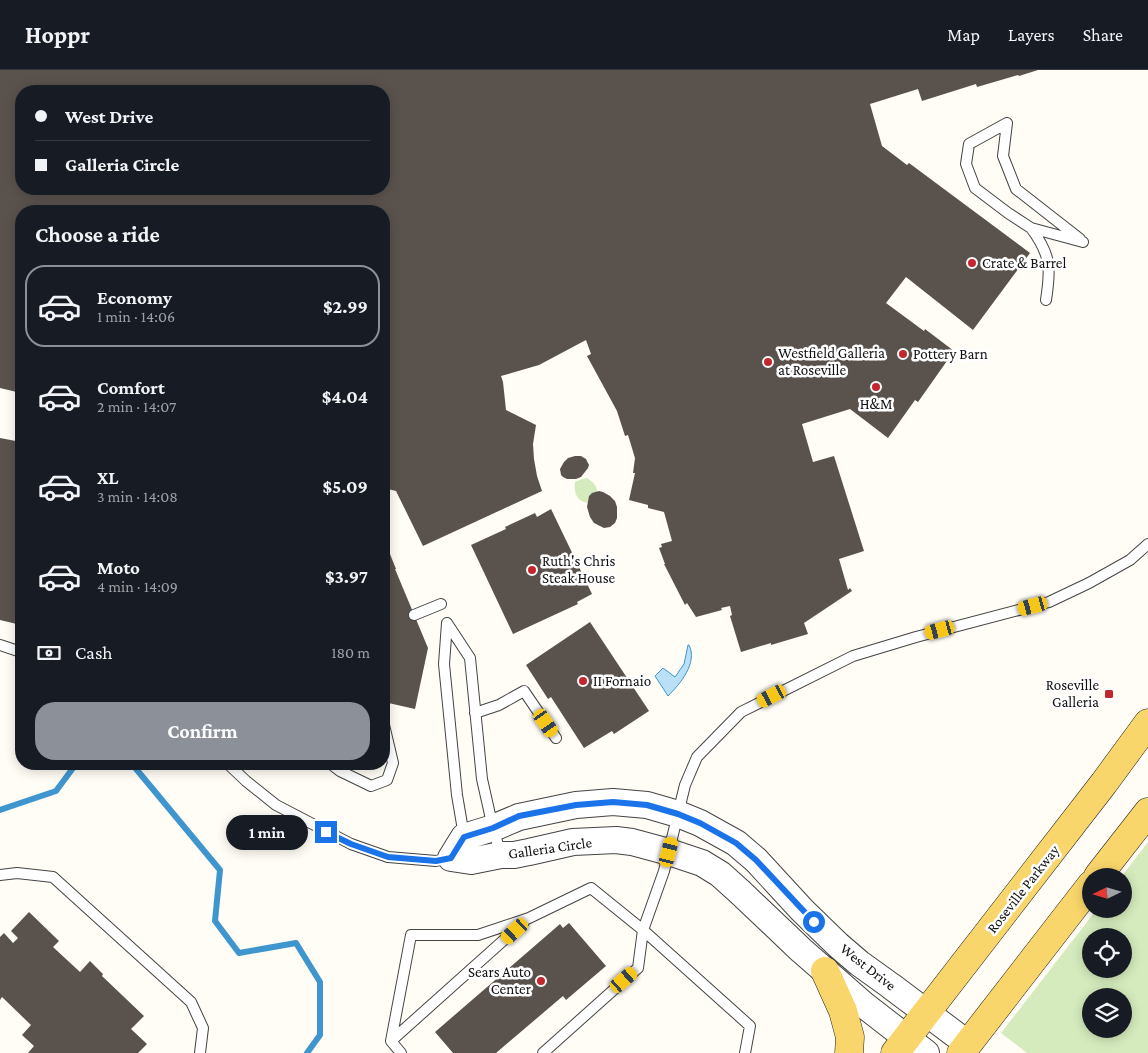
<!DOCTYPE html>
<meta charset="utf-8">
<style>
:root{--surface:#171b24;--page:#242831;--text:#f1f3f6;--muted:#9ea1a6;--line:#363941;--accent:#8c9099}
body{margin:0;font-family:"Crimson Pro",serif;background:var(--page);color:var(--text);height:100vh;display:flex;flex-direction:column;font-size:19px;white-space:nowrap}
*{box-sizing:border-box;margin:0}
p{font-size:16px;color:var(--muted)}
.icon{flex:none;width:28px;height:28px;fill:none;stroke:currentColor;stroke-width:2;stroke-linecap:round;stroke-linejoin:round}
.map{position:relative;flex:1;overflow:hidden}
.details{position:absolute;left:15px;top:135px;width:375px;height:565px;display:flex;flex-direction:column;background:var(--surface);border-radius:20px;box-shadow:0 2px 12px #0003}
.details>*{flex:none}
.top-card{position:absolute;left:15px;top:15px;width:375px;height:110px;border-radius:20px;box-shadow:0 2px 12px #0003;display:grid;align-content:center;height:110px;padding:0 20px;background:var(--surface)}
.needle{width:32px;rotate:265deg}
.tools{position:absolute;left:1082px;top:798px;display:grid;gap:10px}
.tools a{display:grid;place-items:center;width:50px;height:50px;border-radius:50%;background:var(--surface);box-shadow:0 2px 12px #0003;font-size:25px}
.end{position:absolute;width:22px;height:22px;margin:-11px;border:6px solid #1a73e8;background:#fff;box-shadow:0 0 0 2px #fff}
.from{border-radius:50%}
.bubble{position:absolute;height:35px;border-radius:18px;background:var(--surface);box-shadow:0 2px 12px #0003;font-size:16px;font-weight:700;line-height:35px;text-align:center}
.car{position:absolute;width:15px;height:30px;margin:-15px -8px;border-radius:6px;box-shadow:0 0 4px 1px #0007;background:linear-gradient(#f5c518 24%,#345 0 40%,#f5c518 0 76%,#345 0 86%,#f5c518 0)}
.top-card b{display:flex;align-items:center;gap:18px;height:48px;font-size:19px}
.top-card b+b{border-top:1px solid var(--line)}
.top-card i{width:12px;height:12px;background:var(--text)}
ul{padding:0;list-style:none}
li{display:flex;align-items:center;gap:15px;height:82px;margin:0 10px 8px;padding:0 10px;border:2px solid transparent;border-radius:20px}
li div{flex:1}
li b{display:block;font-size:19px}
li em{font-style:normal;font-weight:700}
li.selected{border-color:var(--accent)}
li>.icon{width:45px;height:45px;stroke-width:1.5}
h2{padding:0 20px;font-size:22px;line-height:60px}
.pay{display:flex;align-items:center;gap:12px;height:55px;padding:0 20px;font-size:19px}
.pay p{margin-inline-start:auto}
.primary-button{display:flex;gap:10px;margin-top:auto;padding:10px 20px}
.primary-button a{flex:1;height:58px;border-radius:20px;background:var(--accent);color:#fff;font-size:20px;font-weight:700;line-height:58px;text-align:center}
header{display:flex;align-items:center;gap:30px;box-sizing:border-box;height:70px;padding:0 25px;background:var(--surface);border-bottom:1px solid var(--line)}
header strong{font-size:24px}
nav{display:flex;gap:28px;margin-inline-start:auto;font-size:18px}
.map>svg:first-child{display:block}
.green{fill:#d5ebbd;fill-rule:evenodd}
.water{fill:#b9e0f7;stroke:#3f96cf}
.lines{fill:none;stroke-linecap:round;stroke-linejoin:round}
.stream{stroke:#3f96cf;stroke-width:6}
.building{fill:#5a524d;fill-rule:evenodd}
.service-casing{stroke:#444;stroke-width:12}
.tertiary-casing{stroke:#444;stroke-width:28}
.primary-casing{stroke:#222;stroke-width:29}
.service{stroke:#fff;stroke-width:10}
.tertiary{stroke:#fff;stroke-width:26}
.primary{stroke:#f9d66b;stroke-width:28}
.route{stroke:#1a73e8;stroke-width:6}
.poi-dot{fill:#c4262e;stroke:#fff;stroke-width:2}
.labels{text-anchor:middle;stroke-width:5;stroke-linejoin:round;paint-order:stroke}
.poi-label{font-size:15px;fill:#111;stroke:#fff;text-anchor:start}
.street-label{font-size:15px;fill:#111;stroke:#fff}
</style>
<header>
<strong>Hoppr</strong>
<nav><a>Map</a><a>Layers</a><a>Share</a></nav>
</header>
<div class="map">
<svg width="1148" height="983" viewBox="0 0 1148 983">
<rect width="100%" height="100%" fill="#fffdf5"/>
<path class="green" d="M587,408C598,415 600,422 593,433C579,434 573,425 575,412L582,409Z
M1148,772V983H1027L1001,963L1097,839H1124V806H1122ZM1091,866H1124V899H1091ZM1091,926H1124V959H1091Z"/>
<path class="water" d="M688,575H689C698,593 680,614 668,626L655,606L663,598L675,607L684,594Z"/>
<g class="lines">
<path class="stream" d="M132,694L220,800L215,851L239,883L296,873L320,912V965L307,983
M0,740L56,721L76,694"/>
</g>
<path class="building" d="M0,0H1038L1019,6L1018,5L977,17L976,14L922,31L918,19L870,34L882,76L907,95L909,93L1030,183L973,260L906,207L886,233L924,261L925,259L954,281L918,332L915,330L888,368L850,339L802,354L813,392L834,386L864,481L839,489L848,520L850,518L852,521L804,553L808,564L771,575V573L741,582L730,546L732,545L730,536L721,538L722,540L696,547L687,533L685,535L664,494H665L659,478L662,477L661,474L672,471L664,442L648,438V435L629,430L635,403H633L635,388L628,365L625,366L617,341L587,286L591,284L586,270L539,295L501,306L503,312L506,340L536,355L533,374L534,389L537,406L542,421L423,476L396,421L384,418V141H21V323L0,318ZM21,21H384V119H21Z
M0,368L21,372V555L0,550Z
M575,386H581L586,389L589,395L588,398L581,407L576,409H567L563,407L561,405L560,399L564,392L568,388Z
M599,421L603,422L610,426L615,431L617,437V448L615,453L610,457L604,458L594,453L590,447L587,437L589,426L592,423Z
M551,439L592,524L577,532L578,534L513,564L471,475L506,459L505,457L535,443L537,447Z
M384,469L396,499H395L428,578L415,639L384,632Z
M590,552L649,641L614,664L612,661L584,678L551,627L548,629L526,595Z
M29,842L59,871L53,877L80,902L90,891L103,904L102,906L144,946L131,959L147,974L138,983H28L34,976L22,965L31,955L2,927L0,930V867L4,863L13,873L18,868L11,861Z
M569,853L606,896L566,930L563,926L496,983H453L435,962L560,854L563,858Z"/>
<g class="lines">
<defs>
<path id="service" d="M1007,53L969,74L966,94L975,118L1008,143L1031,158L1083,172
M1007,53L1003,86L1016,119L1080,169
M1031,158C1051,185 1051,198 1046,230
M414,545L441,534
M447,553L470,588L482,709L493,758L501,785
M447,553L444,594L457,725L464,766
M0,575L21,582
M384,638V632
M475,643L499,635L524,621L556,668
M228,694L246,711L276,735L351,774L388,787L436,791L450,788
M331,694L340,701L371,716L387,710L393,693L384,655
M0,805L17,803L53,807L191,932L203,958L200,983
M391,971L524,852
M401,983L391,971L411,865H478L529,848L591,818L643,860L750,956L745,983
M543,983L638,898L643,860L664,801L685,715L697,687L741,642L853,586L916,567L1049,532L1089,513L1130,490L1148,474"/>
<path id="tertiary" d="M926,983L864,935L801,880L740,822L720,804L702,793L669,782L632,772L616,770L573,772L529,782L514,785H501L471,791L451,788L464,767L493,758L519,747L576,735L613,732L647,735L678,744L700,753L736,773L756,790L802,840L838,875L859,893L891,916L968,974"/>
<path id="primary" d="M1098,806L1148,742
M825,901L843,941L850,967L849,983
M895,983L1104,713L1148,653
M961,983L1091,815"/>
</defs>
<use href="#service" class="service-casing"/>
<use href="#tertiary" class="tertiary-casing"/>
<use href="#primary" class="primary-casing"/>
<use href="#service" class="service"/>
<use href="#tertiary" class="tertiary"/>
<use href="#primary" class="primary"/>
</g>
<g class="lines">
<path class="route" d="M326,762L351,774L388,787L436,791L451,788L464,767L493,758L519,746L576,735L613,732L647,735L678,744L700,753L736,773L756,790L814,852"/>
</g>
<g class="poi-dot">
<circle cx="972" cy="193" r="5"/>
<circle cx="903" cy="284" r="5"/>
<circle cx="768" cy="292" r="5"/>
<circle cx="876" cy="317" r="5"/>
<circle cx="532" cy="500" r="5"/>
<circle cx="583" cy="611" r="5"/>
<rect x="1104" y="619" width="10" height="10" rx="2.5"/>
<circle cx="541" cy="911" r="5"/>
</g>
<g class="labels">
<g class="poi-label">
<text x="982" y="198">Crate &amp; Barrel</text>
<text x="778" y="288">Westfield Galleria<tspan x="778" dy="17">at Roseville</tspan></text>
<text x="913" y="289">Pottery Barn</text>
<text x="876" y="339" text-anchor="middle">H&amp;M</text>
<text x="542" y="496">Ruth's Chris<tspan x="542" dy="17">Steak House</tspan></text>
<text x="593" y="616">II Fornaio</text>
<text x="1099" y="620" text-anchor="end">Roseville<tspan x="1099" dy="17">Galleria</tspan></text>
<text x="531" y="907" text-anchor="end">Sears Auto<tspan x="531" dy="17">Center</tspan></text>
</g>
<g class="street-label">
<text transform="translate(550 778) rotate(-8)" y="5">Galleria Circle</text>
<text transform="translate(1023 819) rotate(-52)" y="5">Roseville Parkway</text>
<text transform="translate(868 897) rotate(38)" y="5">West Drive</text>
</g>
</g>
</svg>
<div class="tools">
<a><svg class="needle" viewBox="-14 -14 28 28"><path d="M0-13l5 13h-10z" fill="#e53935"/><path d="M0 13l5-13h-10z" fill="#9ea1a6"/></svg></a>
<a><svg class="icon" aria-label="locate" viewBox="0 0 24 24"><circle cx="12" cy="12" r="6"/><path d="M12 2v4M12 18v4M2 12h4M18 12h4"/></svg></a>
<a><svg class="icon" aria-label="layers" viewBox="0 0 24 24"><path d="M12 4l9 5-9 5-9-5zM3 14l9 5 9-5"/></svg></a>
</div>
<i class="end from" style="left:814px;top:852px"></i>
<i class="end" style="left:326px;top:762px"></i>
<div class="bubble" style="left:226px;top:745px;width:82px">1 min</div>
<i class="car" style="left:1033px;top:536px;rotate:255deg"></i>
<i class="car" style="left:940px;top:560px;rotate:255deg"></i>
<i class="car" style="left:772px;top:626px;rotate:243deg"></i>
<i class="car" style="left:546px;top:653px;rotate:145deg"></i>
<i class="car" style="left:669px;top:782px;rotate:14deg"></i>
<i class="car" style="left:515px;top:861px;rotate:228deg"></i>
<i class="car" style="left:624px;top:910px;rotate:49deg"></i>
<div class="top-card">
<b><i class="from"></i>West Drive</b>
<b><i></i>Galleria Circle</b>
</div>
<section class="details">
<h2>Choose a ride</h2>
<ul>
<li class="selected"><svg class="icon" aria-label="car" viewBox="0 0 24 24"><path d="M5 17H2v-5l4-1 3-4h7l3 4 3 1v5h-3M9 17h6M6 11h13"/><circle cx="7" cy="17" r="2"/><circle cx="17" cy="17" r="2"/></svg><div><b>Economy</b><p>1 min · 14:06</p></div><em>$2.99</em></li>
<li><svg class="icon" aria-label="car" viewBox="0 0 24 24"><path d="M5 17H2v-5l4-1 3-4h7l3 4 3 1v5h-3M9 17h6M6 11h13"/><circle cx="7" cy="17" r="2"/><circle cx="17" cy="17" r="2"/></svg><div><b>Comfort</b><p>2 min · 14:07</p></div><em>$4.04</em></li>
<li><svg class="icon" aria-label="car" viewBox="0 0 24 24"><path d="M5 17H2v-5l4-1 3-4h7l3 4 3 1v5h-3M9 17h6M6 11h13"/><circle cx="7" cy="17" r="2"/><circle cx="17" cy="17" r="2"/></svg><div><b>XL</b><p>3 min · 14:08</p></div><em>$5.09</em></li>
<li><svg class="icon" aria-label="car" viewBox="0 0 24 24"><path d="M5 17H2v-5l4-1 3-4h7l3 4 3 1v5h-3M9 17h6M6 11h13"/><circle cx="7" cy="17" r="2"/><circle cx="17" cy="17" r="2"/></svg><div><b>Moto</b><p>4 min · 14:09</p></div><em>$3.97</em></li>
</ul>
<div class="pay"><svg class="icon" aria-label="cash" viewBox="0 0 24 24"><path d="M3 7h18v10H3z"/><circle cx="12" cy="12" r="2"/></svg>Cash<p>180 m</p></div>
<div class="primary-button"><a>Confirm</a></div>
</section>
</div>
